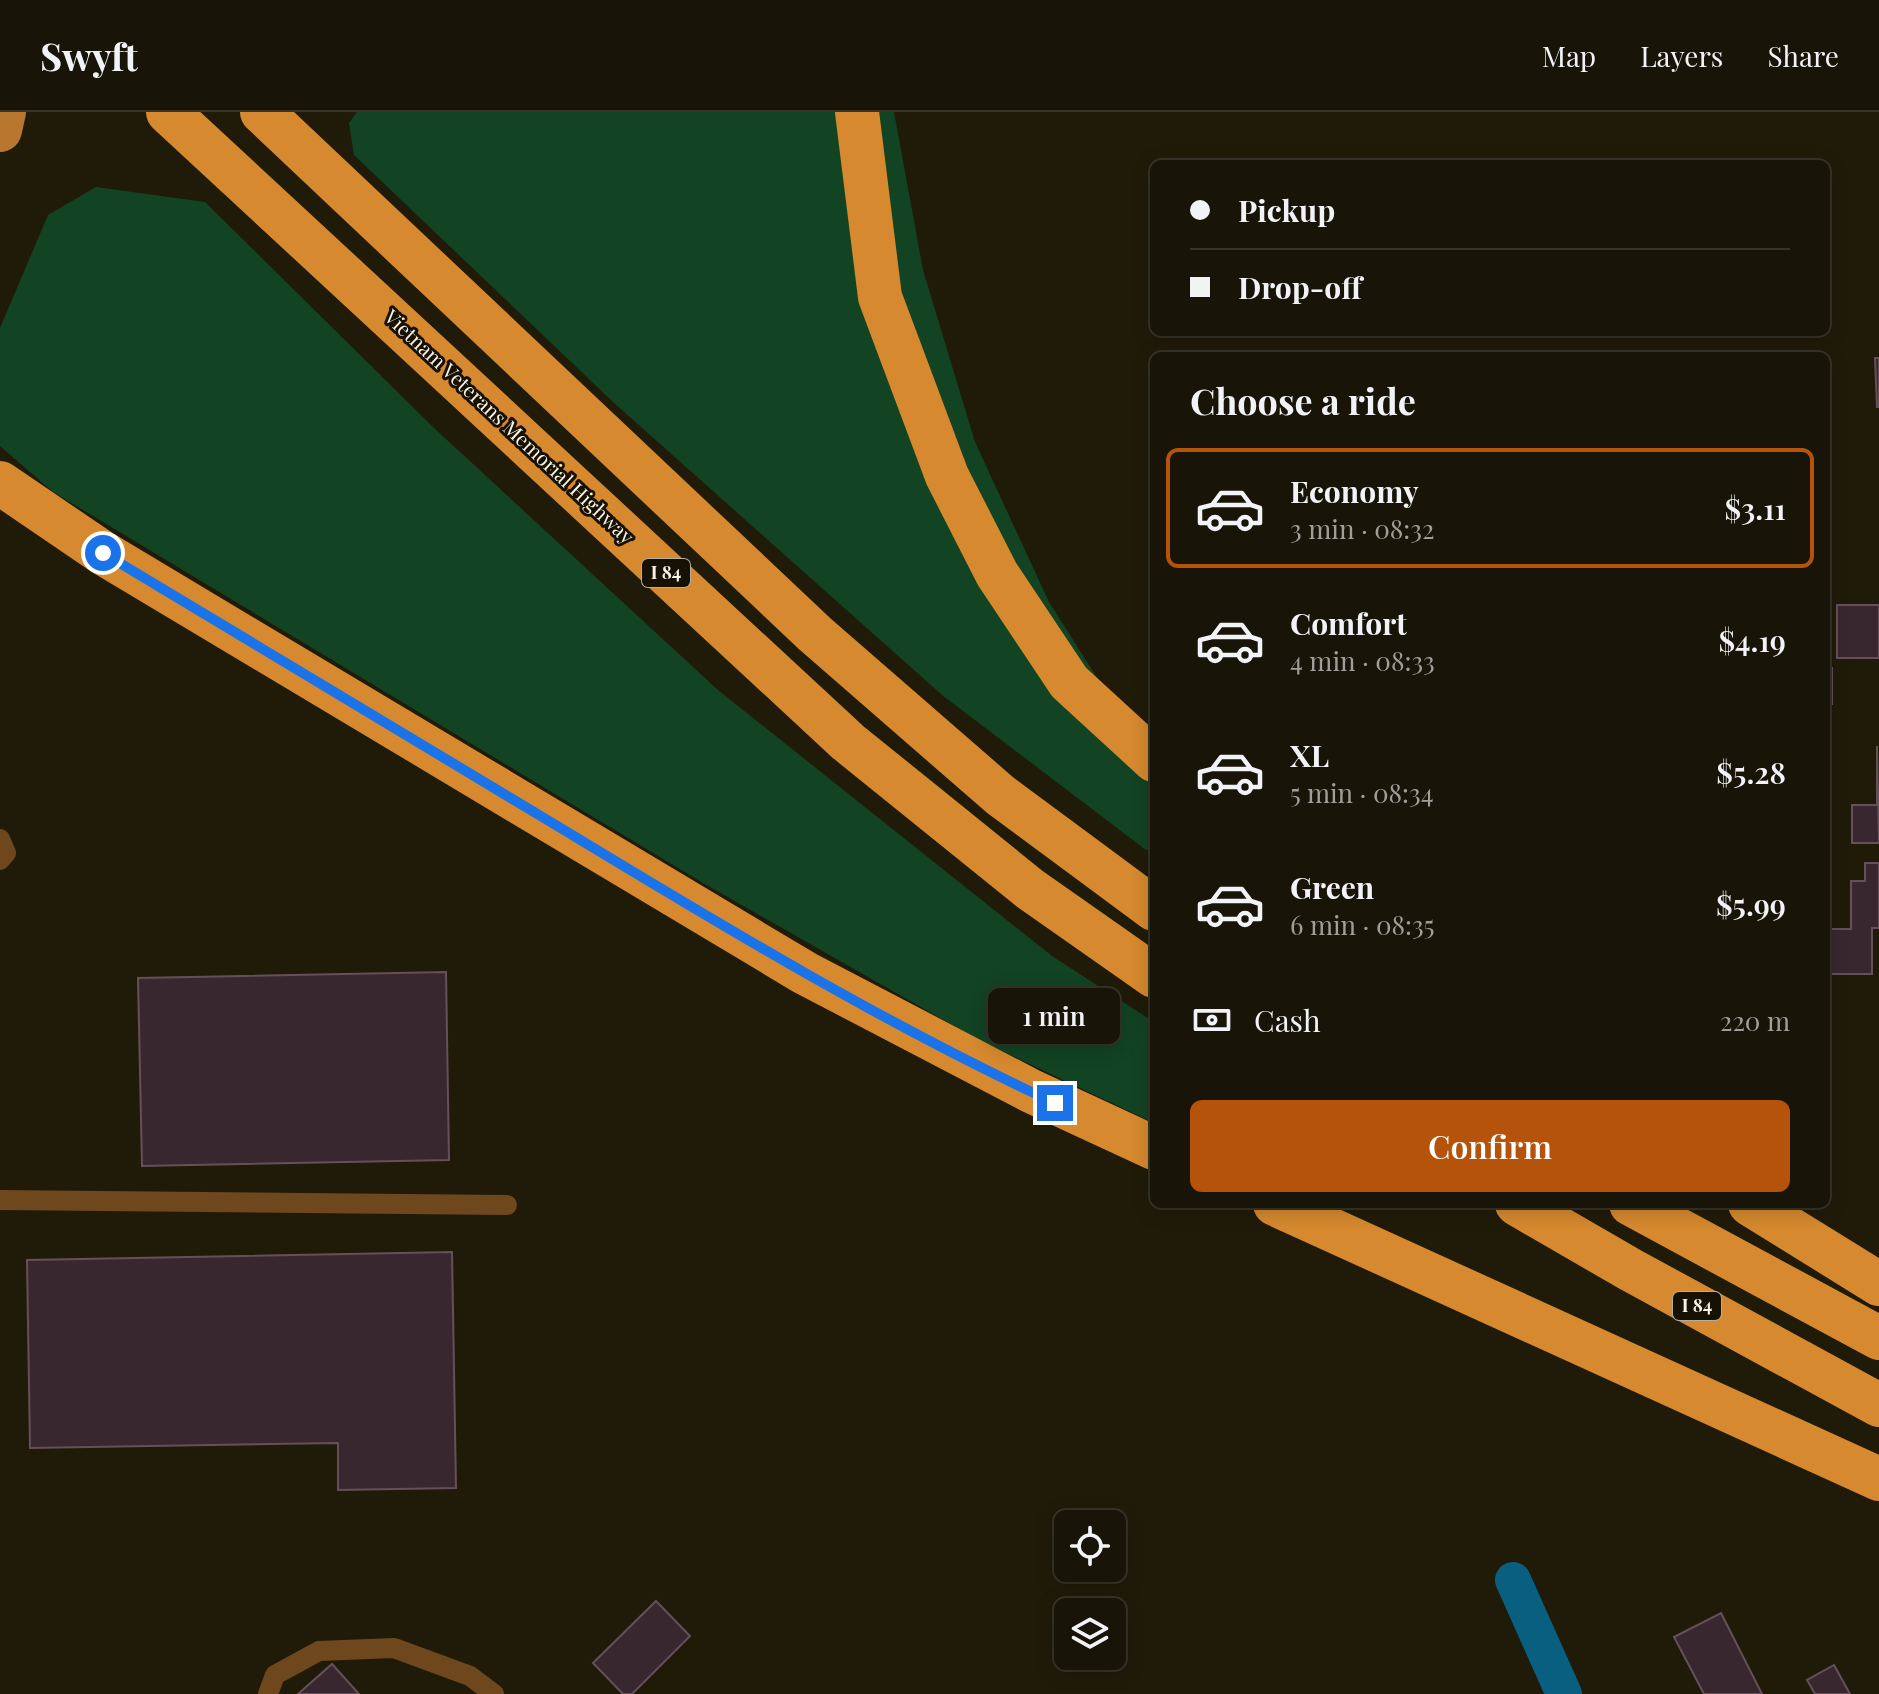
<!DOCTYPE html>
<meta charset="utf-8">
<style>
:root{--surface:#181407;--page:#252115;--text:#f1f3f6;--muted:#9f9e9b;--line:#363328;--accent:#b45309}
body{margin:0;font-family:"Playfair Display",serif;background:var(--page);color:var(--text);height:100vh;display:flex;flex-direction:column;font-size:30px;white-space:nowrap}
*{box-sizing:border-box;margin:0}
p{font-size:26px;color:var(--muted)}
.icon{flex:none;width:44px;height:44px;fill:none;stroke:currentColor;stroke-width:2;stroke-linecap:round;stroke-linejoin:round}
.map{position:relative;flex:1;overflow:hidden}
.drawer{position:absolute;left:1150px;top:240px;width:680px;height:856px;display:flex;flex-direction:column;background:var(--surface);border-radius:12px;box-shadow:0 4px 20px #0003,0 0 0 2px var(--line)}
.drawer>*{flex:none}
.banner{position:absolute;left:1150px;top:48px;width:680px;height:176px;border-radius:12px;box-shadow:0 4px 20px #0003,0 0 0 2px var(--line);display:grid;align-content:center;height:176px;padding:0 40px;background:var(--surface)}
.fabs{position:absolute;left:1054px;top:1398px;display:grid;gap:16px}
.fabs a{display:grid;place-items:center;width:72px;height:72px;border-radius:12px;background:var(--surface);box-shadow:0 4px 20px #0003,0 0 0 2px var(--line);font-size:40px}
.end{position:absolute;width:36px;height:36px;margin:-18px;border:10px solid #1a73e8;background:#fff;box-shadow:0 0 0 4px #fff}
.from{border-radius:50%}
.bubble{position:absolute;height:56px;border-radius:12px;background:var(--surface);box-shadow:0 4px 20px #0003,0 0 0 2px var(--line);font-size:26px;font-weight:600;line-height:56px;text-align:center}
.banner b{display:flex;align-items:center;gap:28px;height:76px;font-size:30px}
.banner b+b{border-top:2px solid var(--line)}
.banner i{width:20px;height:20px;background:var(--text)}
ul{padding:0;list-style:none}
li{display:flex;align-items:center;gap:24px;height:120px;margin:0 16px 12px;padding:0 24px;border:4px solid transparent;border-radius:12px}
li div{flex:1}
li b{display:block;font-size:30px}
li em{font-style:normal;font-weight:600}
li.selected{border-color:var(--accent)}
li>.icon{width:72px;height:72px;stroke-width:1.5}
h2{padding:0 40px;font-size:36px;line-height:96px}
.pay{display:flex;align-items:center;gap:20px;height:88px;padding:0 40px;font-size:30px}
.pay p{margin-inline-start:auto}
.primary-button{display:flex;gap:16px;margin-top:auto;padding:16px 40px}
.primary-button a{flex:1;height:92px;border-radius:12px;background:var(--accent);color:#fff;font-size:32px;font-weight:600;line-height:92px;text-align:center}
header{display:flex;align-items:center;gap:48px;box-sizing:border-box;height:112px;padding:0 40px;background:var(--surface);border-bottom:2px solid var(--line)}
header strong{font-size:38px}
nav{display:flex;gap:44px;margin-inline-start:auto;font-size:28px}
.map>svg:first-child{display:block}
.green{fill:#124323}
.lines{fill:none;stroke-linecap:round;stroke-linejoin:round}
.canal{stroke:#085f80;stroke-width:36}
.building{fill:#39272f;stroke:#655059;stroke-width:2}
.lane{stroke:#6e471d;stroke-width:20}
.primary{stroke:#b7772f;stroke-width:44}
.highway{stroke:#d6892e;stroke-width:44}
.route{stroke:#1a73e8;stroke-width:10}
.labels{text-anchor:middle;stroke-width:6;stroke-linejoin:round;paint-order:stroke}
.shield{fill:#171103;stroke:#b3aea3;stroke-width:2}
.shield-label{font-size:18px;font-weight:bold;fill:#f6f2e7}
.street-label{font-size:20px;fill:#f6f2e7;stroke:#171103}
</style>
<header>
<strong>Swyft</strong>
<nav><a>Map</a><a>Layers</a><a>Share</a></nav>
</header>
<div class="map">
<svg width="1879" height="1582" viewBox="0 0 1879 1582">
<rect width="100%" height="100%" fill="#201b09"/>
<path class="green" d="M357,0H894L923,158L975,330L1049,490L1113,591L1154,645V736L1146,738L942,583L613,290L354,43L349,11Z
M96,75L205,90L434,316L718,578L1052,844L1154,910V1011L977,927L703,771L53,380L0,334V216L48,103Z"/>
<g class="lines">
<path class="canal" d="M1513,1468L1564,1582"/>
</g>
<path class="building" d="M1875,246H1879V295H1877Z
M1837,493H1879V546H1837Z
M1826,556H1832V592H1826Z
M1877,634L1879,731H1852V693H1877Z
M1865,751H1879V816H1872V862H1827V817H1851V769H1865Z
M446,860L449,1048L142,1054L138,866Z
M452,1140L456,1376L338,1378V1331L30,1336L27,1148Z
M656,1489L690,1524L632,1582H623L593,1551Z
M1721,1501L1762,1582H1704L1674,1525Z
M332,1552L359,1582H298Z
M1834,1553L1850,1582H1815L1807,1568Z"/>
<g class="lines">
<path class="lane" d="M0,727L6,741L0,748
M0,1088L507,1093
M268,1582L275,1563L319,1539L394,1536L470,1564L494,1582"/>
<path class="primary" d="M0,18L4,0"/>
<path class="highway" d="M168,0L848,630L1030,777L1154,864
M262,0L815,522L1000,683L1154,797
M857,0L880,185L947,364L997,462L1069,570L1154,648
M0,371L103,441L805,861L1031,979L1154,1036
M1275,1092L1879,1367
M1517,1092L1631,1158L1879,1293
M1631,1092L1879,1226
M1750,1092L1879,1172"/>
</g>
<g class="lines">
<path class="route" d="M103,441C257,533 410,626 564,718C724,815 885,912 1055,991"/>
</g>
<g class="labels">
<g class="shield">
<rect x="642" y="447" width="48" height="28" rx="6"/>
<rect x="1673" y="1180" width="48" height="28" rx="6"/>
</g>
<g class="shield-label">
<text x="666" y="467">I 84</text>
<text x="1697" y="1200">I 84</text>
</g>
<g class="street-label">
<text transform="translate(509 315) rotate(43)" y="7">Vietnam Veterans Memorial Highway</text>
</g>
</g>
</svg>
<div class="fabs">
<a><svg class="icon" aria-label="locate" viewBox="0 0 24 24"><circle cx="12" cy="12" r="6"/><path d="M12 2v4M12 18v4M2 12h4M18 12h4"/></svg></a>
<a><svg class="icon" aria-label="layers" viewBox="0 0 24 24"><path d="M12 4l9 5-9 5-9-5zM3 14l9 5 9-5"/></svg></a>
</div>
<i class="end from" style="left:103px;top:441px"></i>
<i class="end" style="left:1055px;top:991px"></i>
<div class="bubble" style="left:988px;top:876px;width:132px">1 min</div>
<div class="banner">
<b><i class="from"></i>Pickup</b>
<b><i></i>Drop-off</b>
</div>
<section class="drawer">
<h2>Choose a ride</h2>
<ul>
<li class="selected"><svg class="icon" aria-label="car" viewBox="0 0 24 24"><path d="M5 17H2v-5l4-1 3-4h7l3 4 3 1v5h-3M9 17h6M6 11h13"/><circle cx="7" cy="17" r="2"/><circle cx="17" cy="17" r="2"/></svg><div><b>Economy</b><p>3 min · 08:32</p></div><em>$3.11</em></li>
<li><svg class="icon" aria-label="car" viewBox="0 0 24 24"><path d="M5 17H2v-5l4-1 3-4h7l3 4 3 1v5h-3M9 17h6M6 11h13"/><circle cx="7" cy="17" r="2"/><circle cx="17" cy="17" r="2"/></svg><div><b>Comfort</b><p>4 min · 08:33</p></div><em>$4.19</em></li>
<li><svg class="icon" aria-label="car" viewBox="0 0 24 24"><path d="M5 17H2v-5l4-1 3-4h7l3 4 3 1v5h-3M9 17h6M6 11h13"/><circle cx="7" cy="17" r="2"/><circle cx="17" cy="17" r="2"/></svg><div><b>XL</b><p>5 min · 08:34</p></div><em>$5.28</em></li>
<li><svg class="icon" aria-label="car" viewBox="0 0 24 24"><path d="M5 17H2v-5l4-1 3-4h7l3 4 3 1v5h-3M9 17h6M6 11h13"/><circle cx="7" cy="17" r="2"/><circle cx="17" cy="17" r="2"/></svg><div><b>Green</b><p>6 min · 08:35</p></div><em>$5.99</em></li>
</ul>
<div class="pay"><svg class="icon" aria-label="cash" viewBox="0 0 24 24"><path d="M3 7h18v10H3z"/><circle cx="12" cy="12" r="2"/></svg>Cash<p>220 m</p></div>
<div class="primary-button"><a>Confirm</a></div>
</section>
</div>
